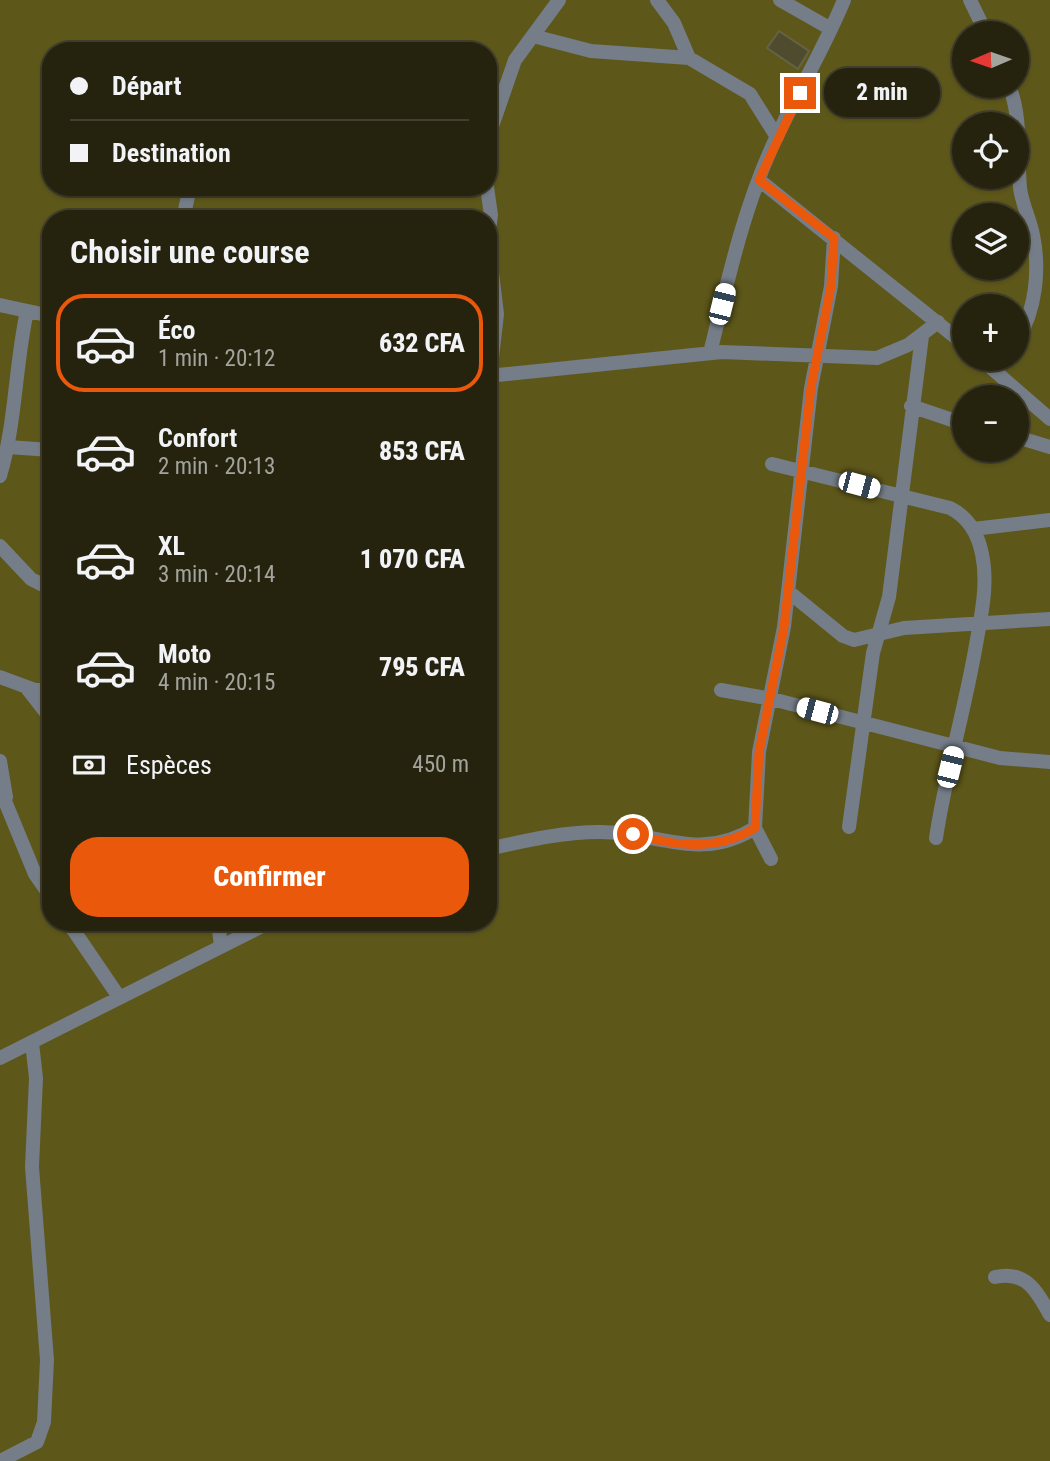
<!DOCTYPE html>
<html lang="fr">
<meta charset="utf-8">
<style>
:root{--surface:#25220e;--page:#2d2a17;--text:#f1f3f6;--muted:#a3a49e;--line:#423f2e;--accent:#ea580c}
body{margin:0;font-family:"Roboto Condensed",sans-serif;background:var(--page);color:var(--text);height:100vh;display:flex;flex-direction:column;font-size:26px;white-space:nowrap}
*{box-sizing:border-box;margin:0}
p{font-size:23px;color:var(--muted)}
.icon{flex:none;width:38px;height:38px;fill:none;stroke:currentColor;stroke-width:2;stroke-linecap:round;stroke-linejoin:round}
.map{position:relative;flex:1;overflow:hidden}
.drawer{position:absolute;left:42px;top:210px;width:455px;height:721px;display:flex;flex-direction:column;background:var(--surface);border-radius:28px;box-shadow:0 2px 5px #0004,0 0 0 2px var(--line)}
.drawer>*{flex:none}
.top-card{position:absolute;left:42px;top:42px;width:455px;height:154px;border-radius:28px;box-shadow:0 2px 5px #0004,0 0 0 2px var(--line);display:grid;align-content:center;height:154px;padding:0 28px;background:var(--surface)}
.needle{width:46px;rotate:268deg}
.buttons{position:absolute;left:952px;top:21px;display:grid;gap:14px}
.buttons a{display:grid;place-items:center;width:77px;height:77px;border-radius:50%;background:var(--surface);box-shadow:0 2px 5px #0004,0 0 0 2px var(--line);font-size:35px}
.end{position:absolute;width:32px;height:32px;margin:-16px;border:9px solid #ea580c;background:#fff;box-shadow:0 0 0 4px #fff}
.from{border-radius:50%}
.bubble{position:absolute;height:49px;border-radius:24px;background:var(--surface);box-shadow:0 2px 5px #0004,0 0 0 2px var(--line);font-size:23px;font-weight:800;line-height:49px;text-align:center}
.car{position:absolute;width:21px;height:42px;margin:-21px -10px;border-radius:9px;box-shadow:0 0 5px 2px #0007;background:linear-gradient(#fff 24%,#345 0 40%,#fff 0 76%,#345 0 86%,#fff 0)}
.top-card b{display:flex;align-items:center;gap:24px;height:66px;font-size:26px}
.top-card b+b{border-top:2px solid var(--line)}
.top-card i{width:18px;height:18px;background:var(--text)}
ul{padding:0;list-style:none}
li{display:flex;align-items:center;gap:21px;height:98px;margin:0 14px 10px;padding:0 14px;border:4px solid transparent;border-radius:28px}
li div{flex:1}
li b{display:block;font-size:26px}
li em{font-style:normal;font-weight:800}
li.active{border-color:var(--accent)}
li>.icon{width:63px;height:63px;stroke-width:1.5}
h2{padding:0 28px;font-size:32px;line-height:84px}
.pay{display:flex;align-items:center;gap:18px;height:77px;padding:0 28px;font-size:26px}
.pay p{margin-inline-start:auto}
.action{display:flex;gap:14px;margin-top:auto;padding:14px 28px}
.action a{flex:1;height:80px;border-radius:28px;background:var(--accent);color:#fff;font-size:28px;font-weight:800;line-height:80px;text-align:center}
.map>svg:first-child{display:block}
.green{fill:#5e571a;fill-rule:evenodd}
.building{fill:#4f4b2f;stroke:#666245;stroke-width:2}
.lines{fill:none;stroke-linecap:round;stroke-linejoin:round}
.street{stroke:#747d88;stroke-width:14}
.route{stroke:#ea580c;stroke-width:9}
</style>
<div class="map">
<svg width="1050" height="1461" viewBox="0 0 1050 1461">
<rect width="100%" height="100%" fill="#312e12"/>
<path class="green" d="M0,0H1050V1461H0ZM964,33H1017V86H964ZM51,51H488V187H51ZM964,124H1017V177H964ZM964,215H1017V268H964ZM51,219H488V922H51ZM964,306H1017V359H964ZM964,397H1017V450H964Z"/>
<path class="building" d="M779,31L809,51L798,69L767,48Z"/>
<g class="lines">
<path class="street" d="M657,0L674,23L689,58
M780,0L831,29
M970,0L986,33
M533,36L591,51L689,58L750,94L777,137
M1009,86C1022,117 1017,154 1020,188C1022,204 1030,219 1033,235C1040,269 1036,311 1017,340
M488,138L515,60L559,0
M759,180L964,344
M487,187L491,215L488,239L497,314L490,376
M183,219L190,187
M0,305L51,316
M710,353C727,284 742,214 771,149C794,98 823,51 844,0
M981,359L1050,419
M488,376L722,352L877,358L908,345L938,322
M911,406L964,424
M1017,437L1050,447
M8,447L51,450
M772,464L950,508C968,517 978,534 982,554C988,582 982,612 977,639C966,706 946,771 936,838
M0,476C16,422 15,366 27,311
M973,529L1050,520
M0,546L31,579L51,589
M789,592L843,636L854,640L904,628L1050,619
M0,677L35,690H51
M26,687L51,719
M721,690L772,699L1000,758L1050,762
M0,761L6,797
M0,789L35,874L51,897
M849,827L873,653L889,597L922,336
M488,849C524,841 562,832 599,832C657,831 699,863 755,828
M771,859L755,828L759,752L784,627L811,388L831,286L834,238
M68,922L119,997
M218,922L221,946
M0,1058L270,922
M995,1277C1026,1270 1037,1291 1050,1315
M0,1461L37,1442L44,1422L47,1360L32,1167L36,1078L32,1043"/>
</g>
<g class="lines">
<path class="route" d="M633,834C676,846 716,852 755,828L759,752L784,627L811,387L831,286L834,238L759,180L800,93"/>
</g>
</svg>
<div class="buttons">
<a><svg class="needle" viewBox="-14 -14 28 28"><path d="M0-13l5 13h-10z" fill="#e53935"/><path d="M0 13l5-13h-10z" fill="#a3a49e"/></svg></a>
<a><svg class="icon" aria-label="locate" viewBox="0 0 24 24"><circle cx="12" cy="12" r="6"/><path d="M12 2v4M12 18v4M2 12h4M18 12h4"/></svg></a>
<a><svg class="icon" aria-label="layers" viewBox="0 0 24 24"><path d="M12 4l9 5-9 5-9-5zM3 14l9 5 9-5"/></svg></a>
<a>+</a>
<a>−</a>
</div>
<i class="end from" style="left:633px;top:834px"></i>
<i class="end" style="left:800px;top:93px"></i>
<div class="bubble" style="left:824px;top:68px;width:116px">2 min</div>
<i class="car" style="left:722px;top:304px;rotate:14deg"></i>
<i class="car" style="left:859px;top:485px;rotate:105deg"></i>
<i class="car" style="left:817px;top:711px;rotate:285deg"></i>
<i class="car" style="left:950px;top:767px;rotate:14deg"></i>
<div class="top-card">
<b><i class="from"></i>Départ</b>
<b><i></i>Destination</b>
</div>
<section class="drawer">
<h2>Choisir une course</h2>
<ul>
<li class="active"><svg class="icon" aria-label="car" viewBox="0 0 24 24"><path d="M5 17H2v-5l4-1 3-4h7l3 4 3 1v5h-3M9 17h6M6 11h13"/><circle cx="7" cy="17" r="2"/><circle cx="17" cy="17" r="2"/></svg><div><b>Éco</b><p>1 min · 20:12</p></div><em>632 CFA</em></li>
<li><svg class="icon" aria-label="car" viewBox="0 0 24 24"><path d="M5 17H2v-5l4-1 3-4h7l3 4 3 1v5h-3M9 17h6M6 11h13"/><circle cx="7" cy="17" r="2"/><circle cx="17" cy="17" r="2"/></svg><div><b>Confort</b><p>2 min · 20:13</p></div><em>853 CFA</em></li>
<li><svg class="icon" aria-label="car" viewBox="0 0 24 24"><path d="M5 17H2v-5l4-1 3-4h7l3 4 3 1v5h-3M9 17h6M6 11h13"/><circle cx="7" cy="17" r="2"/><circle cx="17" cy="17" r="2"/></svg><div><b>XL</b><p>3 min · 20:14</p></div><em>1 070 CFA</em></li>
<li><svg class="icon" aria-label="car" viewBox="0 0 24 24"><path d="M5 17H2v-5l4-1 3-4h7l3 4 3 1v5h-3M9 17h6M6 11h13"/><circle cx="7" cy="17" r="2"/><circle cx="17" cy="17" r="2"/></svg><div><b>Moto</b><p>4 min · 20:15</p></div><em>795 CFA</em></li>
</ul>
<div class="pay"><svg class="icon" aria-label="cash" viewBox="0 0 24 24"><path d="M3 7h18v10H3z"/><circle cx="12" cy="12" r="2"/></svg>Espèces<p>450 m</p></div>
<div class="action"><a>Confirmer</a></div>
</section>
</div>
